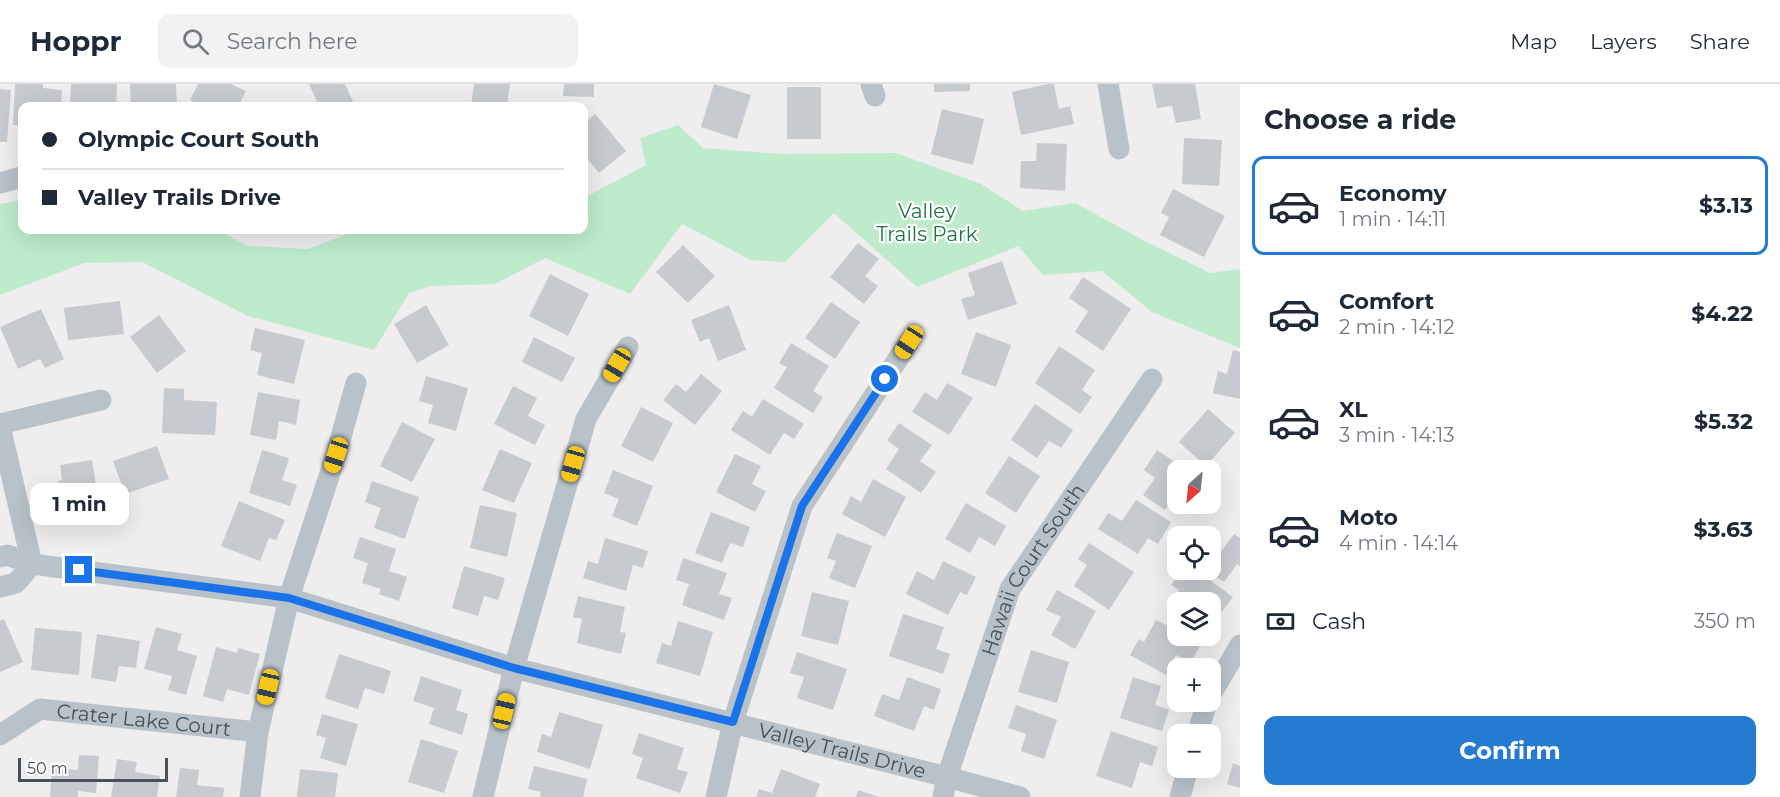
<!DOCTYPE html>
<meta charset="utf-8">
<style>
:root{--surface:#fff;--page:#f2f2f3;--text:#1f2937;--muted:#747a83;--line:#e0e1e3;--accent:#257ad1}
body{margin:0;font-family:Montserrat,sans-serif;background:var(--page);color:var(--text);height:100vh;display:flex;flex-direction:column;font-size:22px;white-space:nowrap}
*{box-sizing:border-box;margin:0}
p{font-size:20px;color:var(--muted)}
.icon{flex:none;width:33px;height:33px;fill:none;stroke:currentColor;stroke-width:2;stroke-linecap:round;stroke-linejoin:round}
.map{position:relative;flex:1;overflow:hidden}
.side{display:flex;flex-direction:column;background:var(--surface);width:540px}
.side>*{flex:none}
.top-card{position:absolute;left:18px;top:18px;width:570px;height:132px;border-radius:12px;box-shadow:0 6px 24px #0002;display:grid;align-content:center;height:132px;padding:0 24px;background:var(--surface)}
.needle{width:39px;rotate:207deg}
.controls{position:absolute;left:1167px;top:376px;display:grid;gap:12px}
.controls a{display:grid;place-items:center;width:54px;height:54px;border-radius:12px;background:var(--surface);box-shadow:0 6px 24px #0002;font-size:30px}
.scale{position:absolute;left:18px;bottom:15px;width:150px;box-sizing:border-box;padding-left:6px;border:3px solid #465159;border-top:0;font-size:16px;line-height:21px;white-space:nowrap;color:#465159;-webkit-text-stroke:4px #fff;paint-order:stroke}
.end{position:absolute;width:27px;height:27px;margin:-14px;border:8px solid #1a73e8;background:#fff;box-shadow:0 0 0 3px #fff}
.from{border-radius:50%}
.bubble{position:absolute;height:42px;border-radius:12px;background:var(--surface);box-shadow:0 6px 24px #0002;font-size:20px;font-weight:700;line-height:42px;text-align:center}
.car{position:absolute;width:18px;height:36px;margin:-18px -9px;border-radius:8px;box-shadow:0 0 4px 2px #0007;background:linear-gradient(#f5c518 24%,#345 0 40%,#f5c518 0 76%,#345 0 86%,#f5c518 0)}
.top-card b{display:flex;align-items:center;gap:21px;height:57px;font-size:22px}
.top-card b+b{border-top:2px solid var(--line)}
.top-card i{width:15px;height:15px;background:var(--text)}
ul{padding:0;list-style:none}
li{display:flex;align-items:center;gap:18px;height:99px;margin:0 12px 9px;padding:0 12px;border:3px solid transparent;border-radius:12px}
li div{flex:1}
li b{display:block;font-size:22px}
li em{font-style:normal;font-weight:700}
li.on{border-color:var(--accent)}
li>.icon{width:54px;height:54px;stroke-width:1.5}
h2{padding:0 24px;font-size:27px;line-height:72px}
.pay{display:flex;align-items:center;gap:15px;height:66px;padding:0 24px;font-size:22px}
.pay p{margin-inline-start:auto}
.primary-button{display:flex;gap:12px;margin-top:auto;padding:12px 24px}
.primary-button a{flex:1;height:69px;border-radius:12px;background:var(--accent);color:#fff;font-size:24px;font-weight:700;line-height:69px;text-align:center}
header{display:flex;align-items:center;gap:36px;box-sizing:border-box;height:84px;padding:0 30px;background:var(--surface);border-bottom:2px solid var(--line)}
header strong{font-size:28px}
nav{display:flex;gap:33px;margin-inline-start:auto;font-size:21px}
.search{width:420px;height:54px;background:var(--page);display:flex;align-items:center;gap:15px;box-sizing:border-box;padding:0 21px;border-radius:12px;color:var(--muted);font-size:22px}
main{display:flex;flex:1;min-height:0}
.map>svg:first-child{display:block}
.green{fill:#bdebcc}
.building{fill:#c7cacf}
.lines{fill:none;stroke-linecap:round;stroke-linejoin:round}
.minor{stroke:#b9c2c9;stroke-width:21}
.route{stroke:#1a73e8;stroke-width:8}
.labels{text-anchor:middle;stroke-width:4.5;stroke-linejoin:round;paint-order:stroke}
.park-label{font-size:20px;fill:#1d7444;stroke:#fff}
.street-label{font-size:20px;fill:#465159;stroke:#fff}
</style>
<header>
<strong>Hoppr</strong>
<div class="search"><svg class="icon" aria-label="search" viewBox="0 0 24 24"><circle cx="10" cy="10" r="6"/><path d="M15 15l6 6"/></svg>Search here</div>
<nav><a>Map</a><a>Layers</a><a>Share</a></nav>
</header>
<main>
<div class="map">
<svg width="1240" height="713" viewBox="0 0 1240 713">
<rect width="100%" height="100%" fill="#efeded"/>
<path class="green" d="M678,41L703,64L782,70L896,69L981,100L1023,127L1075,119L1141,155L1210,189L1240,185V264L1152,228L1102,187L1043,191L1018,162L917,203L834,129L785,178L751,176L682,140L630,210L545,174L495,200L431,202L409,209L374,266L248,232L142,178L84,179L0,211V120L22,116V146H219L247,162L308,165L358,146H584V114L646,81L640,54Z"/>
<path class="building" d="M15,0H43V4L62,6L61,22H22V41H13Z
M71,0H117L116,22H70Z
M130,0H176L177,22H131Z
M198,0H231L246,7L238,22H203L190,16Z
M309,0H345L355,22H319Z
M474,0H510L507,22H471Z
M564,0H594V13L563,12Z
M714,0L751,11L737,55L701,43Z
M934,0H970V7L934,8Z
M1048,0H1054L1059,25L1070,22L1074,40L1021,51L1012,8Z
M1152,0H1195L1201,35L1176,39L1172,22L1157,24Z
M787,3H821V55H787Z
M0,5L11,6L7,58H0Z
M942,25L984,35L973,81L931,70Z
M595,30L626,67L599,89L584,71V39Z
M1184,54L1222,56L1219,102L1182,100Z
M1037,59L1067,60L1065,107L1020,104L1021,77H1036Z
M1173,105L1225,132L1204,173L1160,151L1169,133L1161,129Z
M858,159L879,175L865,192L878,202L864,220L830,193Z
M683,161L715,192L688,219L656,188Z
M1002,177L1017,220L968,236L961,215L975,211L968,189Z
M550,190L589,210L568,252L529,232Z
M1083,193L1131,225L1103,267L1075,248L1088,227L1069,214Z
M120,217L124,250L68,256L64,224Z
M831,218L860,238L835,275L805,254Z
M426,221L449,261L417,279L394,240Z
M729,221L746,266L718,277L709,254L700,258L691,236Z
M41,225L64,275L45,284L40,275L18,285L0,243Z
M159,231L186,267L157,289L130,253Z
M255,244L305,256L294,300L257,291L262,269L250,266Z
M976,248L1011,261L996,303L961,290Z
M534,253L575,274L562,298L522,278Z
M791,259L829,282L813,307L823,313L813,329L774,304L787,283L779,279Z
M1059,262L1095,286L1082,306L1092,313L1080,330L1035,299Z
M1233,266L1240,268V315L1213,309L1218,287L1227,290Z
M701,290L722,307L695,341L663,316L676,300L686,308Z
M426,292L468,304L456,347L428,339L433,321L419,317Z
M947,299L973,314L949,351L912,328L925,308L937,316Z
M513,302L537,314L528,332L545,341L535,361L494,340Z
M164,304L184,305V316L217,318L215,351L162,349Z
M258,308L300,316L296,341L279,337L276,356L250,351Z
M763,315L804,340L794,355L784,349L770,371L731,346L743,327L752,333Z
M1035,320L1073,346L1061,364L1049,357L1037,374L1011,356Z
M641,323L673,339L653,378L621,362Z
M1208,325L1235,349L1206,382L1179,358Z
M402,338L435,355L412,398L380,382Z
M899,339L932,361L920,377L936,388L921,409L886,385L899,365L887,356Z
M157,362L169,395L125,410L113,377Z
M500,365L532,379L514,419L482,406Z
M262,366L289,374L282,396L297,401L290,422L249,409Z
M1157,366L1188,387H1178V407L1165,426L1143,411L1155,394L1144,386Z
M735,370L761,382L752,400L766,407L755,428L716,408Z
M1009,372L1040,392L1016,429L985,409Z
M92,376L97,408L92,409L95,432L64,436L58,397L62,396L60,381Z
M613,386L653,402L637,442L612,432L619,415L604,409Z
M873,395L906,413L885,453L842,430L851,412L861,418Z
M372,397L419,413L405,455L374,444L381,424L365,418Z
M1136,416L1171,438L1158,460L1148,454L1138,470L1098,445L1108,429L1122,437Z
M239,417L285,436L276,456L269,454L260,477L221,462Z
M966,419L1006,442L995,462L979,453L970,469L945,455Z
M480,421L517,429L507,473L470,464Z
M711,428L750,443L743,463L730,459L722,479L695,469Z
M837,449L872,462L855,504L829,494L836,477L827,474Z
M1234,450L1240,454V482L1237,480L1224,498L1207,486H1210V458L1222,466Z
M360,453L396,465L389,487L407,493L399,517L379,510L381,505L362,499L368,479L353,474Z
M605,454L648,467L643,484L633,481L626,507L583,494L588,477L598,480Z
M1089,459L1134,488L1109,526L1074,502L1087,481L1078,475Z
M683,474L727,489L719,510L732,514L724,536L682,521L689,500L676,496Z
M943,477L976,493L967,511L960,508L948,531L906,510L917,487L934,496Z
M464,482L505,494L498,516L484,512L478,532L452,524Z
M1182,486H1196L1233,513L1210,543V519H1178V527L1168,520L1179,506L1171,501Z
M1057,506L1096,527L1075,565L1051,551L1061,533L1046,526Z
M812,508L849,517L838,561L801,552Z
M578,512L625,523L620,548L626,549L621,570L577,559L582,535L573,533Z
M903,530L944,543L936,565L950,570L943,590L889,572Z
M4,535L23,578L0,588V537Z
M1156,536L1178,547V552H1186L1201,560L1191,578L1176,571L1166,591L1130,571L1139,555L1144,558Z
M678,537L713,548L700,592L656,579L662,559L671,562Z
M156,543L182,550L177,566L197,572L186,611L168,606L172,592L144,585Z
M35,544L82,548L79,591L31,586Z
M97,550L140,557L136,584L119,582L116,598L91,594Z
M216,563L237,569L238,564L260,570L249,611L227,605L223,618L203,612Z
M1031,566L1069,578L1057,619L1018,608Z
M797,568L847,585L833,626L797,614L804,593L790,589Z
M339,570L391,587L384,610L365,604L358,625L325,614Z
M421,592L462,606L456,626L468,630L462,651L429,640L434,624L413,617Z
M907,593L941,605L934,626L924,622L914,647L874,632L882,610L899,616Z
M1133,593L1161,602L1155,621L1169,626L1162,647L1120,634Z
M1016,621L1057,636L1044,675L1021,667L1026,650L1008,644Z
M559,628L603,641L590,685L537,668L542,650L551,653Z
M322,630L358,640L346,682L320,674L326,654L316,651Z
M1111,647L1158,663L1152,682L1140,678L1132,704L1096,692Z
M639,649L684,664L677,685L688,688L680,709L636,694L643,674L632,670Z
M421,655L458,667L444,709L408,698Z
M79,671L99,672L96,709L78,707V713H50L52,684L78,686Z
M117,675L137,678L135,688L160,692L157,713H111Z
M1233,679L1240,682V704L1227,700Z
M534,682L587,695L583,713H540L541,708L528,705Z
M180,684L199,686L197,701L224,704L223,713H176Z
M300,685L338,689L335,713H297Z
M781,685L820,700L815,713H756L759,705L772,709Z
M858,706L879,713H856Z"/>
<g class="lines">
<g class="minor">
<path d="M871,0L875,12"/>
<path d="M1108,0L1119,65"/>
<path d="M0,99L22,93"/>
<path d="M0,340L101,316"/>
<path d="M0,342L32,480"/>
<path id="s1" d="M0,473L7,471L32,480L289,514L514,584L947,693L1020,713"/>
<path d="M0,503L16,499L32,480"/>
<path d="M1210,612L1240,561"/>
<path id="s2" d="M0,651L40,625L258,648"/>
<path d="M1197,651L1207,618"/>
<path d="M250,713L258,648L289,514L336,371L356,299"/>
<path d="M483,713L514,584L586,335L628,263"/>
<path d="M716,713L733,638L802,422L909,258"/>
<path id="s3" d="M943,713L947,693L1010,505L1152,295"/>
<path d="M1180,713L1188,684"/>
</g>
</g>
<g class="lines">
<path class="route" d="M79,486L289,514L514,584L733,638L802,422L885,295"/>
</g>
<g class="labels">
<g class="park-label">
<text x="927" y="134">Valley<tspan x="927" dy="23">Trails Park</tspan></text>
</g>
<g class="street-label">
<text dy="7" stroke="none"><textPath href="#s3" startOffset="246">Hawaii Court South</textPath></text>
<text dy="7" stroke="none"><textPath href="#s2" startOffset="152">Crater Lake Court</textPath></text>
<text dy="7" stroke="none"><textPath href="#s1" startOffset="867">Valley Trails Drive</textPath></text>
</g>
</g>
</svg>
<div class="controls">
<a><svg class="needle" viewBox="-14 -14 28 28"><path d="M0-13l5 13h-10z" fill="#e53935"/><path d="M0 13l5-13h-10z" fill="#747a83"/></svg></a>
<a><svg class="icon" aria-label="locate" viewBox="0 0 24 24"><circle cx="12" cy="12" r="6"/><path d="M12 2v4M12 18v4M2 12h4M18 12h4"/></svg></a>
<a><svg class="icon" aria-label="layers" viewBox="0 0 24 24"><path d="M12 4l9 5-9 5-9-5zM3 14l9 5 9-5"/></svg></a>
<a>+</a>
<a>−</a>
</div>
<div class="scale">50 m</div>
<i class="end from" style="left:885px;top:295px"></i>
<i class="end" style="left:79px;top:486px"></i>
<div class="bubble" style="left:30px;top:399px;width:99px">1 min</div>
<i class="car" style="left:909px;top:258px;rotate:213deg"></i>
<i class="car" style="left:617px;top:281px;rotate:210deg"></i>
<i class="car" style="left:336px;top:371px;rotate:198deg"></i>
<i class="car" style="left:573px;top:380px;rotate:196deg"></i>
<i class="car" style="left:268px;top:603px;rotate:193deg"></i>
<i class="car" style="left:504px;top:627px;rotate:13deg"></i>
<div class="top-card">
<b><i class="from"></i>Olympic Court South</b>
<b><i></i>Valley Trails Drive</b>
</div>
</div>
<section class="side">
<h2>Choose a ride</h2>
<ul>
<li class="on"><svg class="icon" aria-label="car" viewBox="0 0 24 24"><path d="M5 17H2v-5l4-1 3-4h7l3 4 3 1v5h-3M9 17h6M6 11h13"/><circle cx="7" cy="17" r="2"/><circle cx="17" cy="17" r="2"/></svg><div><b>Economy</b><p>1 min · 14:11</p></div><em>$3.13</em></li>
<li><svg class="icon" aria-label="car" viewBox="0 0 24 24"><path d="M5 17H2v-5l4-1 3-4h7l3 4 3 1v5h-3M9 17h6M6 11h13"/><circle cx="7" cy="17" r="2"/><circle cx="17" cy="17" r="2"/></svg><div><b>Comfort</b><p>2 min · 14:12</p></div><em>$4.22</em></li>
<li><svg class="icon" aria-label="car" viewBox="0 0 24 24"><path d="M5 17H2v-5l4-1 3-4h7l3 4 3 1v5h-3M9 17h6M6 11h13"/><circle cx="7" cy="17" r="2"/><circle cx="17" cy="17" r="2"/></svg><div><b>XL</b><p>3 min · 14:13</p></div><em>$5.32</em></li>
<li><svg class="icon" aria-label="car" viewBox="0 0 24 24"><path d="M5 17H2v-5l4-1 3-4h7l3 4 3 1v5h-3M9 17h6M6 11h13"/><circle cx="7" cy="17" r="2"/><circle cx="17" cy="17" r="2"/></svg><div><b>Moto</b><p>4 min · 14:14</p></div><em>$3.63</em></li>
</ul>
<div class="pay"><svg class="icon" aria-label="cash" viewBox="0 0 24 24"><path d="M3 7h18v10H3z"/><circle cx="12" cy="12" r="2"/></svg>Cash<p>350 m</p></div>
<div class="primary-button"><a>Confirm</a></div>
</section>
</main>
